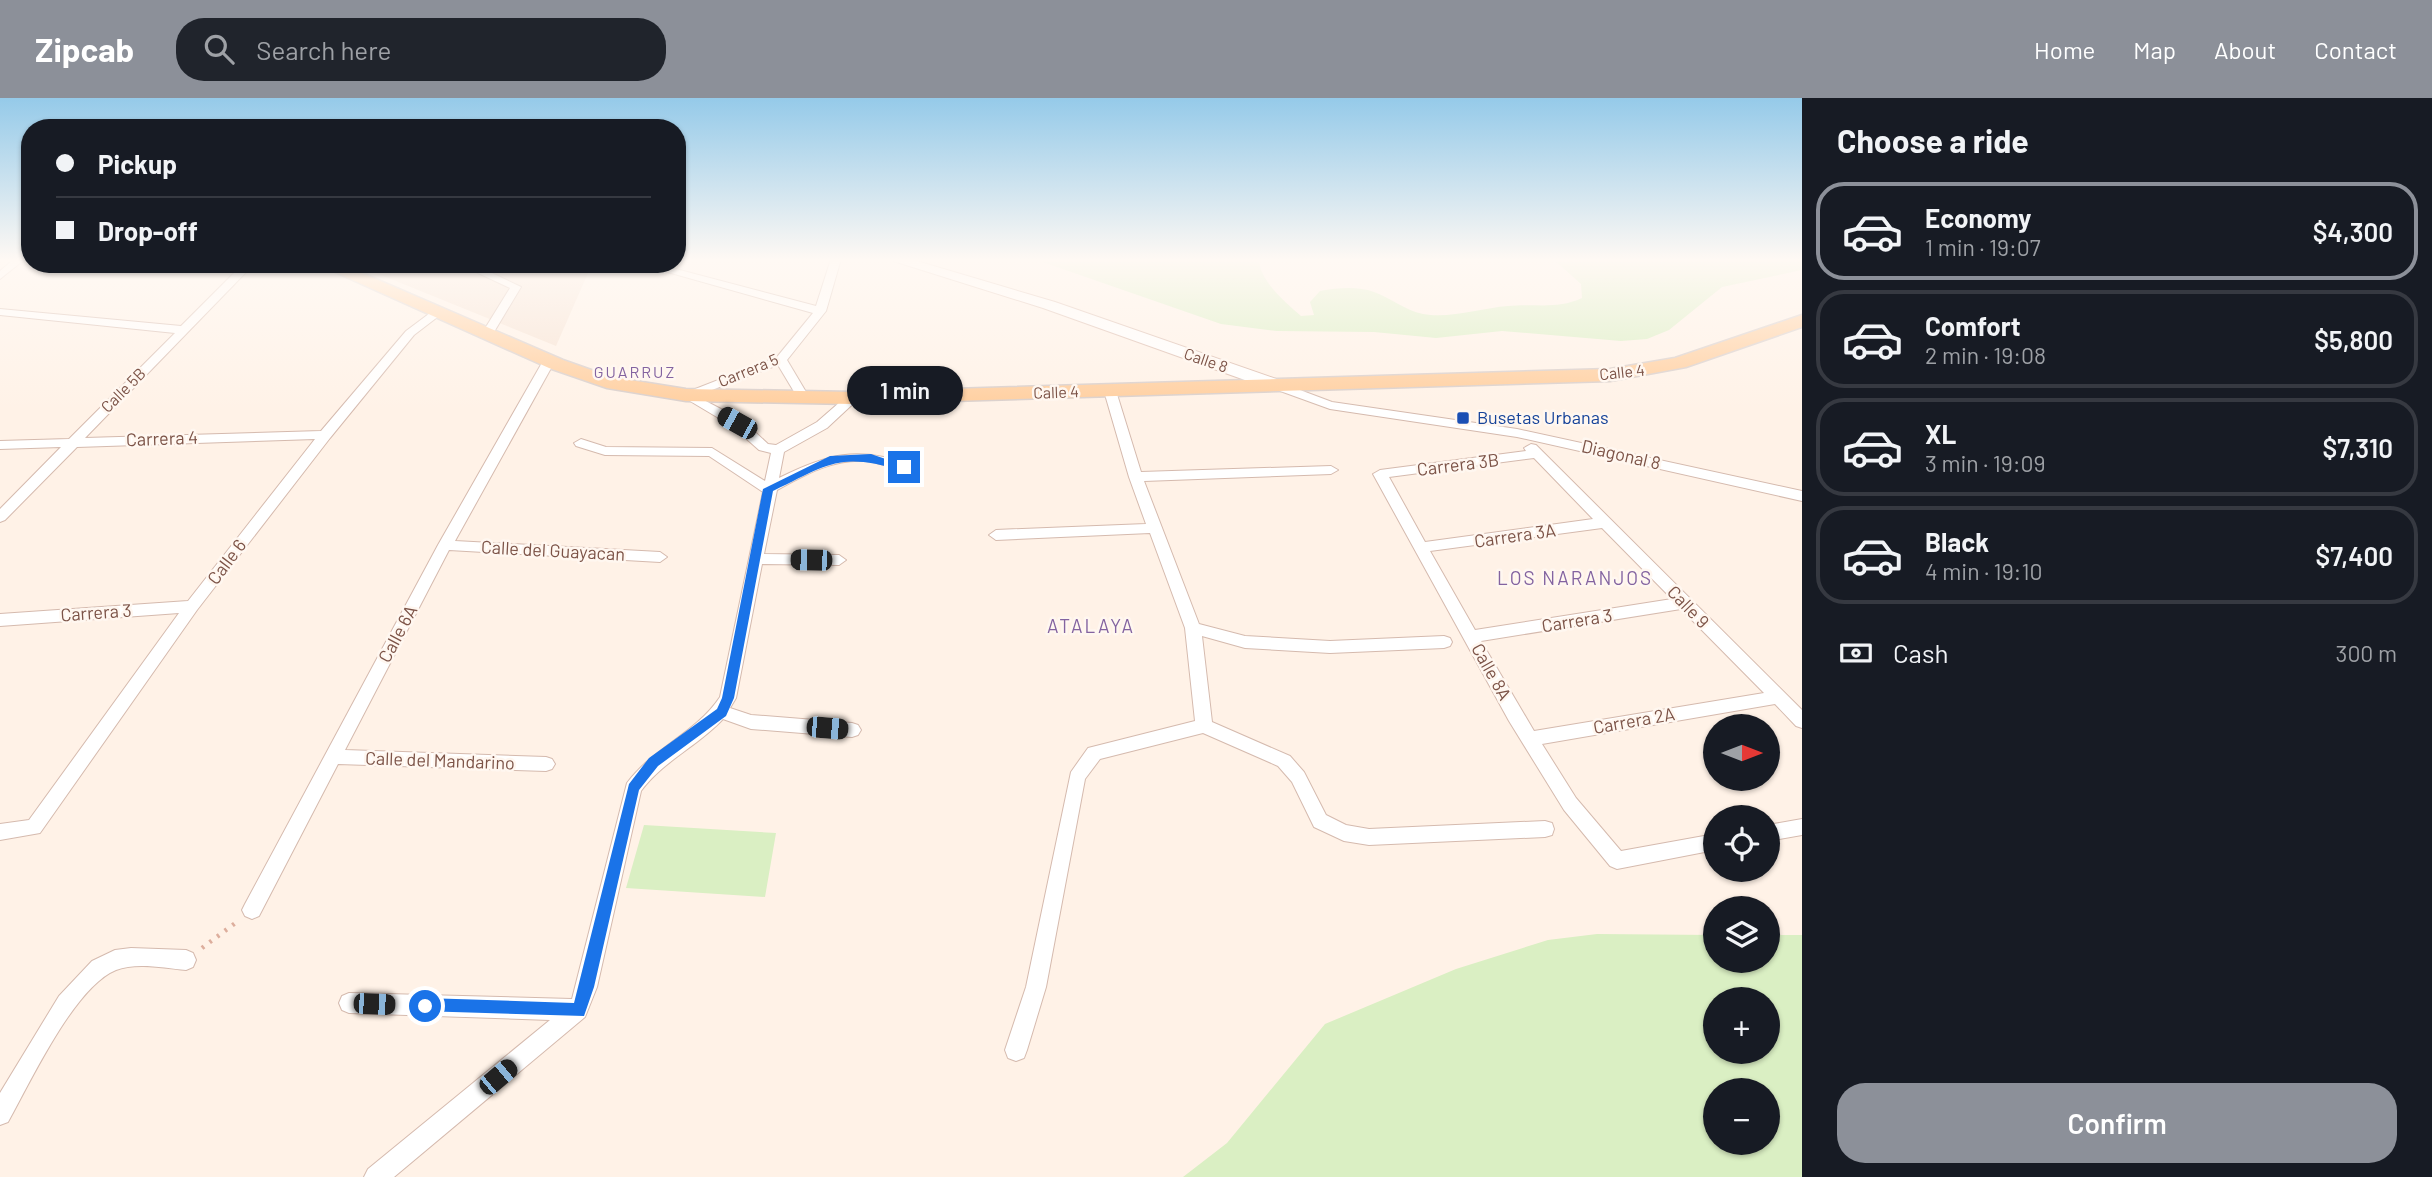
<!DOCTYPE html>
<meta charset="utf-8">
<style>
:root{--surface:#171b24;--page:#20242c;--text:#f1f3f6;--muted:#9ea1a6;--line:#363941;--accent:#8c9099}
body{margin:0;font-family:Barlow,sans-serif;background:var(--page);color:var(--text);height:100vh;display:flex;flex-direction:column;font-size:26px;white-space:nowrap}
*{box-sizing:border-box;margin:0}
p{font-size:23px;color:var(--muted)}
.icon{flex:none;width:38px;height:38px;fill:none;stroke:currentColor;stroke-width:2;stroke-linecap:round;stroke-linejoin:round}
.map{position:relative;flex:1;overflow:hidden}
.panel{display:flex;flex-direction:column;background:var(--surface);width:630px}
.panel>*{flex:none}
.hud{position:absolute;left:21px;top:21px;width:665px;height:154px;border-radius:28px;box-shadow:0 2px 5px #0004;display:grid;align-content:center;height:154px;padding:0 35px;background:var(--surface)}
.needle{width:46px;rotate:90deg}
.fabs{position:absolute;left:1703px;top:616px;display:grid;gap:14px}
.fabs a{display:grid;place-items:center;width:77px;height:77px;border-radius:50%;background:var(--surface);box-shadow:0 2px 5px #0004;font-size:35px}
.end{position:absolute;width:32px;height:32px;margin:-16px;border:9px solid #1a73e8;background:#fff;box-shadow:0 0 0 4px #fff}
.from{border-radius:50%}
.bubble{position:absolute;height:49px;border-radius:24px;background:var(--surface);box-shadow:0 2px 5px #0004;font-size:23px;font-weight:600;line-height:49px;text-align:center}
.car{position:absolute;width:21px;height:42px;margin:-21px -10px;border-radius:9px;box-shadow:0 0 5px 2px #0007;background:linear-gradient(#222 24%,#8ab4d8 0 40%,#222 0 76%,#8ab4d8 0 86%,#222 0)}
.hud b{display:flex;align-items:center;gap:24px;height:66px;font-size:26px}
.hud b+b{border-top:2px solid var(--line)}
.hud i{width:18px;height:18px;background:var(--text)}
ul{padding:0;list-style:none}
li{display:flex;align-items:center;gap:21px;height:98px;margin:0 14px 10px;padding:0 21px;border:4px solid var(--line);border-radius:28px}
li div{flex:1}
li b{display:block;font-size:26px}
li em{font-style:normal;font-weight:600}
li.on{border-color:var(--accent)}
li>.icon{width:63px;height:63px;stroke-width:1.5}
h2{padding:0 35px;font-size:32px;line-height:84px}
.pay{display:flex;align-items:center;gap:18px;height:77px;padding:0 35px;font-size:26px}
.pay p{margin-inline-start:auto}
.primary-button{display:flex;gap:14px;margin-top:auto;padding:14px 35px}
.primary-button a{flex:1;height:80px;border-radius:28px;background:var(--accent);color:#fff;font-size:28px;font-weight:600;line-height:80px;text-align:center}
header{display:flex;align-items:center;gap:42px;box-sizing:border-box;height:98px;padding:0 35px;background:var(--accent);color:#fff}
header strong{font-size:33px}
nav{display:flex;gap:38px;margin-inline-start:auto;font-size:24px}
.search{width:490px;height:63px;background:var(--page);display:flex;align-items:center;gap:18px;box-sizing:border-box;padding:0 24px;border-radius:28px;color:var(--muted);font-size:26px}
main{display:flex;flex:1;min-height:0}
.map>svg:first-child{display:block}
.residential{fill:#f7e3d4}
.green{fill:#daefc3;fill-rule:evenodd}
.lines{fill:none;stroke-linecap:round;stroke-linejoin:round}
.street-casing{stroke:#d5baae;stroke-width:2}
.secondary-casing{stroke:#dbbbad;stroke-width:2}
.primary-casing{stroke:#dacfcb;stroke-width:3}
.path{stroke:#ddae9d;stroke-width:4.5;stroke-dasharray:2.5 7;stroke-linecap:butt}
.street{fill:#fff;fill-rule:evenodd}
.secondary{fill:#fff;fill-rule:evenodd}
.primary{fill:#ffce9e;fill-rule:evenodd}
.route{fill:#1a73e8}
.transit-dot{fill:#1a4fb4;stroke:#fff7f0;stroke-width:2.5}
.labels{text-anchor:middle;stroke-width:5;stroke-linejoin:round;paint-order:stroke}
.far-street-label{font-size:16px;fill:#7c5347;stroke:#fff7f0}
.far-neighbourhood-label{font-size:16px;letter-spacing:2px;fill:#8363a0;stroke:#fff7f0}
.transit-label{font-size:18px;fill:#164399;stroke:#fff7f0;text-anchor:start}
.street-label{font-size:18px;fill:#7c5347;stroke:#fff7f0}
.neighbourhood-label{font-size:19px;letter-spacing:2px;fill:#8363a0;stroke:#fff7f0}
</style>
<header>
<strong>Zipcab</strong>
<div class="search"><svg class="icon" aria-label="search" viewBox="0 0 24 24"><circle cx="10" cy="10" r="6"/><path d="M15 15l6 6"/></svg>Search here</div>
<nav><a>Home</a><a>Map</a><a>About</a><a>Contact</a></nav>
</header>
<main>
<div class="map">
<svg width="1802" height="1079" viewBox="0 0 1802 1079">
<rect width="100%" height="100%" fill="#fff2e7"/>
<path class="residential" d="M354,166H592L556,248Z"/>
<path class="green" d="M1034,161H1259C1259,182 1285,204 1301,218L1314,217L1310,204L1320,193C1338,190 1357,188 1374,194C1391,200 1404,212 1423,216C1450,221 1481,210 1508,208C1535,205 1556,212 1582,200L1581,186L1553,161H1802V172L1722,189L1669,232L1647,241L1621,243L1502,233L1436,240L1374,234L1277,233L1221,226Z
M644,727L776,735L765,799L626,790Z
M1597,836L1715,837V863H1768V837H1802V1079H1183L1227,1045L1325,926L1456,871L1548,842ZM1715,901H1768V954H1715ZM1715,992H1768V1045H1715Z"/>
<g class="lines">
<defs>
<path id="street" d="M14,161H25L0,181V173Z
M831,161H841L826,213L787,262L809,299L807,302H799L778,267L696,298L742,322L768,346L776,347L817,324L848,297H856V303L827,330L784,354L779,380C827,356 857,348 909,366L911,369L904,373C891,370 879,364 866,363C834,360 805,377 777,392L764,456L839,457L846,462L839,467L762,466L736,600L730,610L751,617L852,625L858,627L861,632L858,637L852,639L751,631L723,621C698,648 663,663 641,693L597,889L585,919L394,1079H364L368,1071L550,922L349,915L342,912L339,905L342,898L349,895L572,901L627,685C653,650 696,635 720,599L763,394L709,358L605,357L576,348L574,345L581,341L606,349L712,350L765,383L771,355L759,352L732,328L680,297L777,259L813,215L639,166H657L816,208Z
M243,166H254L85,340L321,333L406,233L434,212L444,214L414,237L330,340L197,512L40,735L0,742V726L29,722L179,515L0,528V516L188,503L315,341L77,349L5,422L0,424V411L61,349L0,351V343L69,341L175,235L0,217V211L181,228Z
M459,166H473L521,189L491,239L487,240L481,237L510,190Z
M549,259L555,263L455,443L660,454L667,459L660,464L449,452L345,652L546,659L552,661L555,666L552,671L546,673L338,666L259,818L252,821L245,818L242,812L245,806L438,447L543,263Z
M1276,283L1332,304L1517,331L1802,393V403L1517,339L1330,311L1272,290L1270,287Z
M1110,289L1116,293L1141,374L1331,368L1338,372L1331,376L1144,383L1199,526L1245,538L1330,543L1444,538L1450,540L1452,544L1450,548L1444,550L1330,555L1245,550L1202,538L1212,624L1290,658L1304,674L1326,717L1346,727L1369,731L1545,723L1552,725L1554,731L1552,737L1545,739L1369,747L1344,743L1314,729L1292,684L1278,668L1203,635L1100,661L1085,681L1046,889L1027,952L1024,960L1016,963L1008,960L1005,952L1026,889L1071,674L1088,650L1195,623L1185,530L1150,435L996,442L989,437L996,432L1146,426L1129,379L1104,293Z
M1531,346L1536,347L1802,612V630L1796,628L1775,606L1542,646L1576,700L1621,753L1715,736V752L1617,771L1610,768L1564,712L1509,623L1373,376L1380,372L1526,353L1524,350ZM1534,360L1593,421L1425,444L1389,379ZM1602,430L1672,501L1475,532L1430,453ZM1681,511L1764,595L1534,633L1481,543Z
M1802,721V737L1768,743V727Z
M131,850L186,852L193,855L196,862L193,869L186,872C165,870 136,864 116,872C74,889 30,985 8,1024L0,1027V995L59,898L92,863L115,852Z"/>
<path id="secondary" d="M887,161H910L1055,204L1282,283L1285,287L1282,291H1270L1043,210Z"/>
<path id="primary" d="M317,166H341L563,262L611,279L686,291L852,294L1610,271L1675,260L1802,217V229L1686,269L1610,283L852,306L686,303L607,290L549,270Z"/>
</defs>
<use href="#street" class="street-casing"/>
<use href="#secondary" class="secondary-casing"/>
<use href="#primary" class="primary-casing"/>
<path class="path" d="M202,850L238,823"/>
<use href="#street" class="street"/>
<use href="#secondary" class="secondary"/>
<use href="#primary" class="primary"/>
</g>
<linearGradient id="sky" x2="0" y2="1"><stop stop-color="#95cae9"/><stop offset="0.52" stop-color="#fff9f4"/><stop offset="1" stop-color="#fff9f4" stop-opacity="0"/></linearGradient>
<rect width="1802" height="312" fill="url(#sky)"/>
<path class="route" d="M871,356L909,369L904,373C839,354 831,365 773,393L734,600L726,618L658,668L639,692L594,889L584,918L420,913V902L425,900L574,905L629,686L649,660L717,611L722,600L763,391L830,358Z"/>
<rect class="transit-dot" x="1456" y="313" width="14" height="14" rx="3.5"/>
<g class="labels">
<g class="far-street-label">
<text transform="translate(1206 262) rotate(19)" y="6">Calle 8</text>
<text transform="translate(748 272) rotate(-22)" y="6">Carrera 5</text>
<text transform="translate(1622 274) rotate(-6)" y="6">Calle 4</text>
<text transform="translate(123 292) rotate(-45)" y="6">Calle 5B</text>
<text transform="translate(1056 294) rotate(-2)" y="6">Calle 4</text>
</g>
<g class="far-neighbourhood-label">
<text x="635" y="280">GUARRUZ</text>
</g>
<g class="transit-label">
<text x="1477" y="326">Busetas Urbanas</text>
</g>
<g class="street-label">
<text transform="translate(162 341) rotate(-2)" y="6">Carrera 4</text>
<text transform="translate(1621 357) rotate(13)" y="6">Diagonal 8</text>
<text transform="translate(1458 367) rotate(-7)" y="6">Carrera 3B</text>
<text transform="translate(1515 438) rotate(-8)" y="6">Carrera 3A</text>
<text transform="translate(553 453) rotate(3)" y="6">Calle del Guayacan</text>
<text transform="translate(227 464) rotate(-53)" y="6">Calle 6</text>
<text transform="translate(1688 509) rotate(46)" y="6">Calle 9</text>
<text transform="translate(96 515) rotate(-4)" y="6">Carrera 3</text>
<text transform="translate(1577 523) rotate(-9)" y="6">Carrera 3</text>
<text transform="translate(398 536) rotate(-62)" y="6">Calle 6A</text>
<text transform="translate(1491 574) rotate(61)" y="6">Calle 8A</text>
<text transform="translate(1634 623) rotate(-10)" y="6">Carrera 2A</text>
<text transform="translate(440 663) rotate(2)" y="6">Calle del Mandarino</text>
</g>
<g class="neighbourhood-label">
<text x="1575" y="487">LOS NARANJOS</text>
<text x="1091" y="535">ATALAYA</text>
</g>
</g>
</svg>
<div class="fabs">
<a><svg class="needle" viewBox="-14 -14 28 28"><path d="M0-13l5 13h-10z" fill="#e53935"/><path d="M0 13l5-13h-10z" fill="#9ea1a6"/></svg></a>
<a><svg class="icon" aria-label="locate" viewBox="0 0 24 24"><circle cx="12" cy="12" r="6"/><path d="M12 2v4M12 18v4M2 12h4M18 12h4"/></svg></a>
<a><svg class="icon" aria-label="layers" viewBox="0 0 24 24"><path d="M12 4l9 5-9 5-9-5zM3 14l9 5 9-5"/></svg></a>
<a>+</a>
<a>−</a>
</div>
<i class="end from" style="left:425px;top:908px"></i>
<i class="end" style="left:904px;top:369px"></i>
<div class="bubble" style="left:847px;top:268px;width:116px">1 min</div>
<i class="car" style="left:737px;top:325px;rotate:299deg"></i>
<i class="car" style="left:811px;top:462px;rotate:271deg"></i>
<i class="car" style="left:827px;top:630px;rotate:95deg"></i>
<i class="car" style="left:374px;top:906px;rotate:92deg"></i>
<i class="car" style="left:498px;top:979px;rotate:50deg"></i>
<div class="hud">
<b><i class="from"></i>Pickup</b>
<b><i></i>Drop-off</b>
</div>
</div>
<section class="panel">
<h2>Choose a ride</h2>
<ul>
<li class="on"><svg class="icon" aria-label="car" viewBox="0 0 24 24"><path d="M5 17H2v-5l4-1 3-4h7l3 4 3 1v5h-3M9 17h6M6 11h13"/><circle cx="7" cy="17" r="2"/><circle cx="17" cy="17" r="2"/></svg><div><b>Economy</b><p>1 min · 19:07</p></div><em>$4,300</em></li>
<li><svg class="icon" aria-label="car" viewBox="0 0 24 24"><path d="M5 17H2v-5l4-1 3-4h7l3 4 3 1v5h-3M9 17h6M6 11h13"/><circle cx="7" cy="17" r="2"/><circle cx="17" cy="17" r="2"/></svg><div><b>Comfort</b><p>2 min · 19:08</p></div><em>$5,800</em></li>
<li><svg class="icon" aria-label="car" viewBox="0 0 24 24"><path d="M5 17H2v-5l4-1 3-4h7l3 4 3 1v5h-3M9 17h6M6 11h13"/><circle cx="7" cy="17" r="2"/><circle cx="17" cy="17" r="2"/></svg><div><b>XL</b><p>3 min · 19:09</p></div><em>$7,310</em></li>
<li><svg class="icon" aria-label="car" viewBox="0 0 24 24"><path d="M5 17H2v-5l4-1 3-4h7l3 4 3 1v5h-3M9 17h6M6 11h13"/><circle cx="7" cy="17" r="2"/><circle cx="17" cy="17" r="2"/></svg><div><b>Black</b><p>4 min · 19:10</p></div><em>$7,400</em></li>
</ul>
<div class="pay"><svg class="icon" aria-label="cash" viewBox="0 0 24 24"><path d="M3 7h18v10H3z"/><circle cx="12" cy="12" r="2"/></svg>Cash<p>300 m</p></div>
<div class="primary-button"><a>Confirm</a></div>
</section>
</main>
